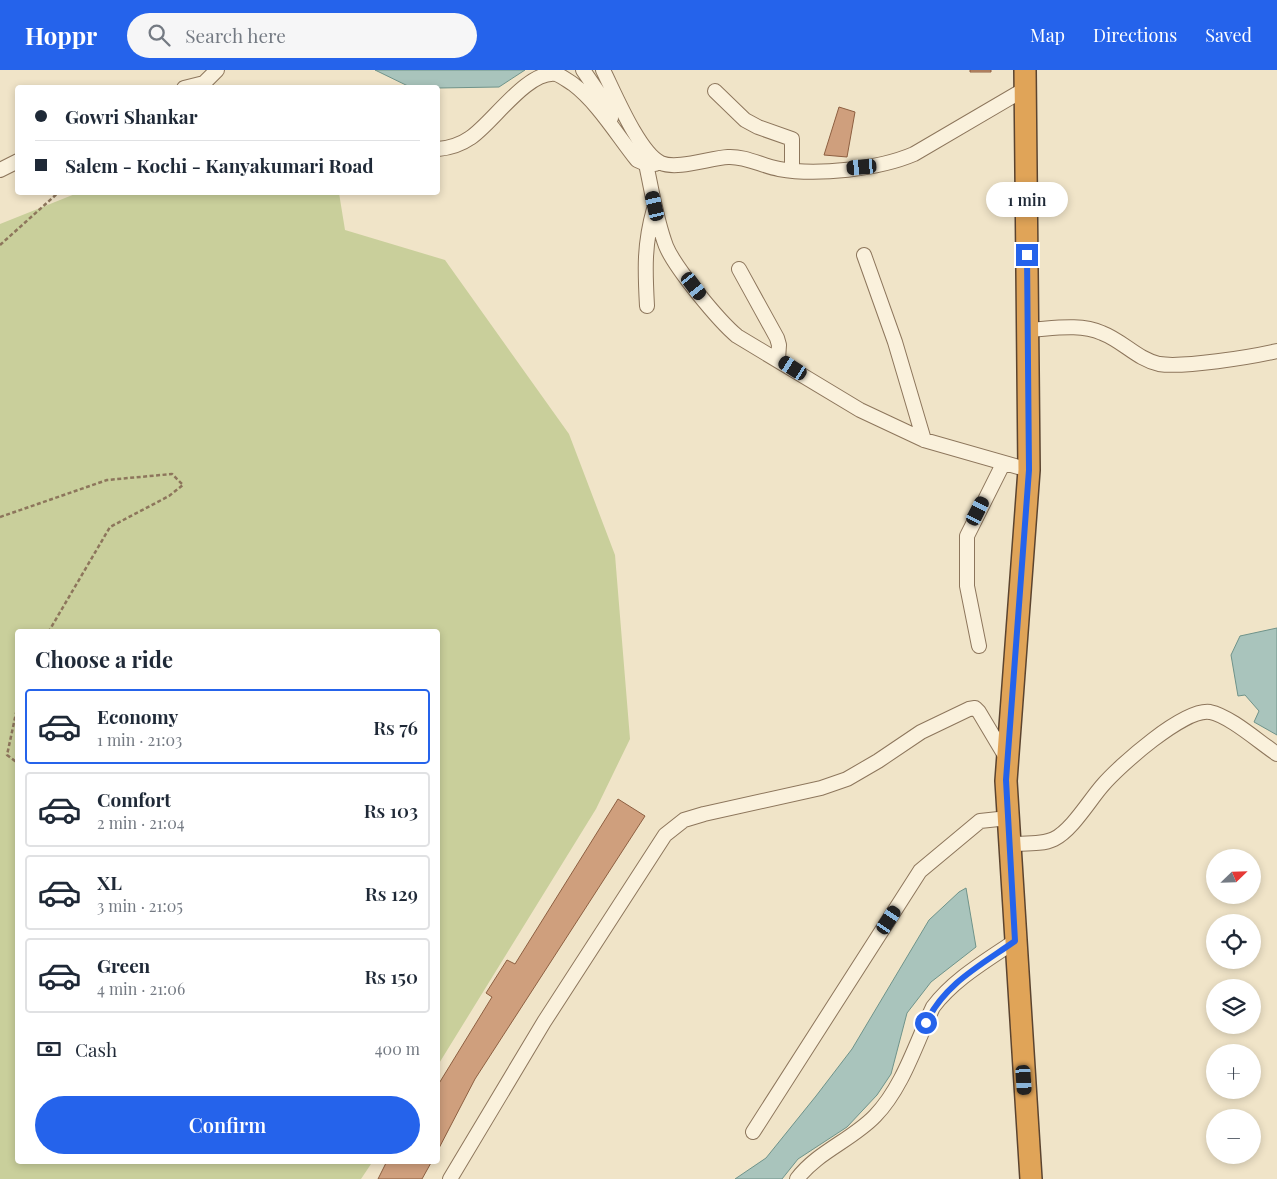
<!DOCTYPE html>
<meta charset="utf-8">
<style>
:root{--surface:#fff;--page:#f6f6f7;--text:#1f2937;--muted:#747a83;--line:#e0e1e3;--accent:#2563eb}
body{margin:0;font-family:"Playfair Display",serif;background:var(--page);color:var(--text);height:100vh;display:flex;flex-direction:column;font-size:19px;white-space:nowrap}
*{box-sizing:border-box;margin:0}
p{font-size:16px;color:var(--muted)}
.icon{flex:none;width:28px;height:28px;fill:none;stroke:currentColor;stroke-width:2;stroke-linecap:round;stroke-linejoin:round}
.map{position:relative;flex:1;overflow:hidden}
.panel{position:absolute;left:15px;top:559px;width:425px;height:535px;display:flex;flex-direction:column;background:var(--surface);border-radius:5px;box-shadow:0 2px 8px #0003}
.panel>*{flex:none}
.banner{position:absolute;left:15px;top:15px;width:425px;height:110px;border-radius:5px;box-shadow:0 2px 8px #0003;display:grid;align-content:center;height:110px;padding:0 20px;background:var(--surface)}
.needle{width:32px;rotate:67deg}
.buttons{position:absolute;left:1206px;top:779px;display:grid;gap:10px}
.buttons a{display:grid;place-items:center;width:55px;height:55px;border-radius:50%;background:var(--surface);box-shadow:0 2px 8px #0003;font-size:25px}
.end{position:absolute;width:22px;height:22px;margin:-11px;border:6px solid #2563eb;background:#fff;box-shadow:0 0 0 2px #fff}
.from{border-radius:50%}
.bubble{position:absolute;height:35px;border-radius:18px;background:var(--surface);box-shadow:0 2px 8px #0003;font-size:16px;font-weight:600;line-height:35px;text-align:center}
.car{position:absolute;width:15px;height:30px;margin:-15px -8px;border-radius:6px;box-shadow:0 0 4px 1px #0007;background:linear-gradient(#222 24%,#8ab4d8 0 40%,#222 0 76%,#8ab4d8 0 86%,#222 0)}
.banner b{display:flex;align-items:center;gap:18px;height:48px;font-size:19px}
.banner b+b{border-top:1px solid var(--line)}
.banner i{width:12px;height:12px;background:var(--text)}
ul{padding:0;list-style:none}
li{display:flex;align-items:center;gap:15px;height:75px;margin:0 10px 8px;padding:0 10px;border:2px solid var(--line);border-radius:5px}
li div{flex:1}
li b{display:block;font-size:19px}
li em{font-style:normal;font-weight:600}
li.current{border-color:var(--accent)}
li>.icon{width:45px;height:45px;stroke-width:1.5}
h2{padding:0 20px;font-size:22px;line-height:60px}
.pay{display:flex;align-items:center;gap:12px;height:55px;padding:0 20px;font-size:19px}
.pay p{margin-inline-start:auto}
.action{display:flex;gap:10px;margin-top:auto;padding:10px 20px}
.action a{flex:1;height:58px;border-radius:30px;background:var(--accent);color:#fff;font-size:20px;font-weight:600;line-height:58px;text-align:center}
header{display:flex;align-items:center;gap:30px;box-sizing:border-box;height:70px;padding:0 25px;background:var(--accent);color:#fff}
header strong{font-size:24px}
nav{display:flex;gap:28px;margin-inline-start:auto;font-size:18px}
.search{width:350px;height:45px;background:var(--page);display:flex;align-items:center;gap:12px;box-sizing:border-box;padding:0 18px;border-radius:28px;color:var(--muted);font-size:19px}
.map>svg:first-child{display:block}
.green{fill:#c9cf9b}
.water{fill:#a9c4bc;stroke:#6f938a}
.building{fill:#cf9f7d;stroke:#8d5f41}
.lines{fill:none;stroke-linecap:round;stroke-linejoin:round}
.minor-casing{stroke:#8d765c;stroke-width:16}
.highway-casing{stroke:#5b4430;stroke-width:24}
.path{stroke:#8d765c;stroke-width:2.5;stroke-dasharray:4 2.5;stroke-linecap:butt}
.minor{stroke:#faf1dc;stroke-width:14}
.highway{stroke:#e0a458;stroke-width:21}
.route{stroke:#2563eb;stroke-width:6}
</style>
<header>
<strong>Hoppr</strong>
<div class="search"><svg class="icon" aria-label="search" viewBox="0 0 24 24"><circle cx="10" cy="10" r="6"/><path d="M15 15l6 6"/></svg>Search here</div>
<nav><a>Map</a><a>Directions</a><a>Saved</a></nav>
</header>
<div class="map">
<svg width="1277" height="1109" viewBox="0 0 1277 1109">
<rect width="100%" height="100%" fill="#f0e4c8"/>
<path class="green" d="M80,122L339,123L345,160L445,190L569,364L615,485L630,669L596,739L438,995V561H18V1091H373L361,1109H0V154Z"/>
<path class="water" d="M375,0H525L499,17L438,18L410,17Z
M1277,558V665L1254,652L1259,641L1245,625L1238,626L1231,585L1240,566Z
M966,818L976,877L931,912L907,943L891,1004L877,1025L847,1057L798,1089L782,1109H735L766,1088L816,1026L852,979L929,850L959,822Z"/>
<path class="building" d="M970,0H991V2H970Z
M839,37L855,42L847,87L824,85Z
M618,729L645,746L475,1009L438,1080V1015L492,927L486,923L507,890L515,894Z
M387,1091H432L422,1109H378Z"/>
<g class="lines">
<defs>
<path id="minor" d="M583,0L598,22L611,48
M603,0C614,22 639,83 661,93C677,100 710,88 728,87C746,86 762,96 779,99C817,106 879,99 914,84L1025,19
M184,18L204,13L217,0
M715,21L745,50L758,57L792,69V101
M438,79C449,78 460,75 470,68C492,54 527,0 556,4C562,6 568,11 573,14C598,33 617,65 637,90L646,94H655
M646,94C652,121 656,150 666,176C675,198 719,251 737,266L860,340L924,370L1029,400
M0,100L18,91
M864,185L895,272L924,370
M739,199L777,268L779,275L778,289
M647,236C645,200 644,174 654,139
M1026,260C1051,259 1079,253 1102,263C1123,271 1137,289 1159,294C1183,298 1251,287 1277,281
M979,576L967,516V466L1003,394
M1009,774C1023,773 1042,775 1054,769C1072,760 1089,731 1102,716C1119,696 1184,638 1210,642C1230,646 1259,672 1277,684
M753,1062L920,801L980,751L1008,748
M450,1109L544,952L665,765L684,750L704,744L821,718L847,709L878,691L921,662L969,639L975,638L979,642L1007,689
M797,1109C817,1082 852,1070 875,1046C903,1017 916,973 933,937C954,909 986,891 1015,871"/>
<path id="highway" d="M1025,0L1029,400L1006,711L1031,1109"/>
</defs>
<use href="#minor" class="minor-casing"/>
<use href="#highway" class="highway-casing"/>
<path class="path" d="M0,175L59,122
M0,447L107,410L172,404L183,415L169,426L110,457L49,561
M18,634L7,685L15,691L18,688"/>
<use href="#minor" class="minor"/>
<use href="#highway" class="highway"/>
</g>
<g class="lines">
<path class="route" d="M926,953C944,914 981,895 1015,871L1006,710L1029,400L1027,185"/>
</g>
</svg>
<div class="buttons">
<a><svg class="needle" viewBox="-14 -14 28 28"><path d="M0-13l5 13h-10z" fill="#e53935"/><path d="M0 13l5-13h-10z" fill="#747a83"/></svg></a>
<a><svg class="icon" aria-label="locate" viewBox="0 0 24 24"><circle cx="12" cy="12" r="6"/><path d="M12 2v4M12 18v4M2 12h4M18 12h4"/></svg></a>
<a><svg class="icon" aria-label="layers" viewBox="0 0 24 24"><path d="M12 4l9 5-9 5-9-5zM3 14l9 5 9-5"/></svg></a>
<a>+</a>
<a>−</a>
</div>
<i class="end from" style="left:926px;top:953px"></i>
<i class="end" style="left:1027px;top:185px"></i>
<div class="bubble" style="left:986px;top:112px;width:82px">1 min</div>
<i class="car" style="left:862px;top:97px;rotate:265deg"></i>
<i class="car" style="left:655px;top:136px;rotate:347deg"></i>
<i class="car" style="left:694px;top:216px;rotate:143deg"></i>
<i class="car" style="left:793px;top:298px;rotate:303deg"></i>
<i class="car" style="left:978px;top:441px;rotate:27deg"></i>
<i class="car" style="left:889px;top:850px;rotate:33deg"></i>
<i class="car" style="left:1024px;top:1010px;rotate:176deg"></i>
<div class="banner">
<b><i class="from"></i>Gowri Shankar</b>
<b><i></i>Salem - Kochi - Kanyakumari Road</b>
</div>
<section class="panel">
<h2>Choose a ride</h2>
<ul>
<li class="current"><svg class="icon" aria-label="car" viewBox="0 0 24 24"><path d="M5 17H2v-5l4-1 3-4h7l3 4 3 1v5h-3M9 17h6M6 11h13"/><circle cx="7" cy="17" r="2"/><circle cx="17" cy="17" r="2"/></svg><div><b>Economy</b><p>1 min · 21:03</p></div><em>Rs 76</em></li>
<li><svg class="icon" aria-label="car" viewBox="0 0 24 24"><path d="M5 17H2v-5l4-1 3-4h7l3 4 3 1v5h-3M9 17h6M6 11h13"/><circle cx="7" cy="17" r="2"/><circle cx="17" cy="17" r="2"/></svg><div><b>Comfort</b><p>2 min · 21:04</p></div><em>Rs 103</em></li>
<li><svg class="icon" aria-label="car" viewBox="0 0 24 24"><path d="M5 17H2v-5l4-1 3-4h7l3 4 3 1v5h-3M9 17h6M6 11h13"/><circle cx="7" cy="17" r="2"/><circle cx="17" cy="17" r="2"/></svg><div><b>XL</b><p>3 min · 21:05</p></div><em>Rs 129</em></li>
<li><svg class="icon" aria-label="car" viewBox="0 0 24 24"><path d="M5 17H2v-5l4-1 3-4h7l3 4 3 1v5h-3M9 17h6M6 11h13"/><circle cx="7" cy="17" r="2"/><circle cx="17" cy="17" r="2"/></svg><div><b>Green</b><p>4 min · 21:06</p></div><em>Rs 150</em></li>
</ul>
<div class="pay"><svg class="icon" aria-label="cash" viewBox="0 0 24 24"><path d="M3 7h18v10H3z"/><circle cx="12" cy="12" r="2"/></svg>Cash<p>400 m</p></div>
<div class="action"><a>Confirm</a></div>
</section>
</div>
